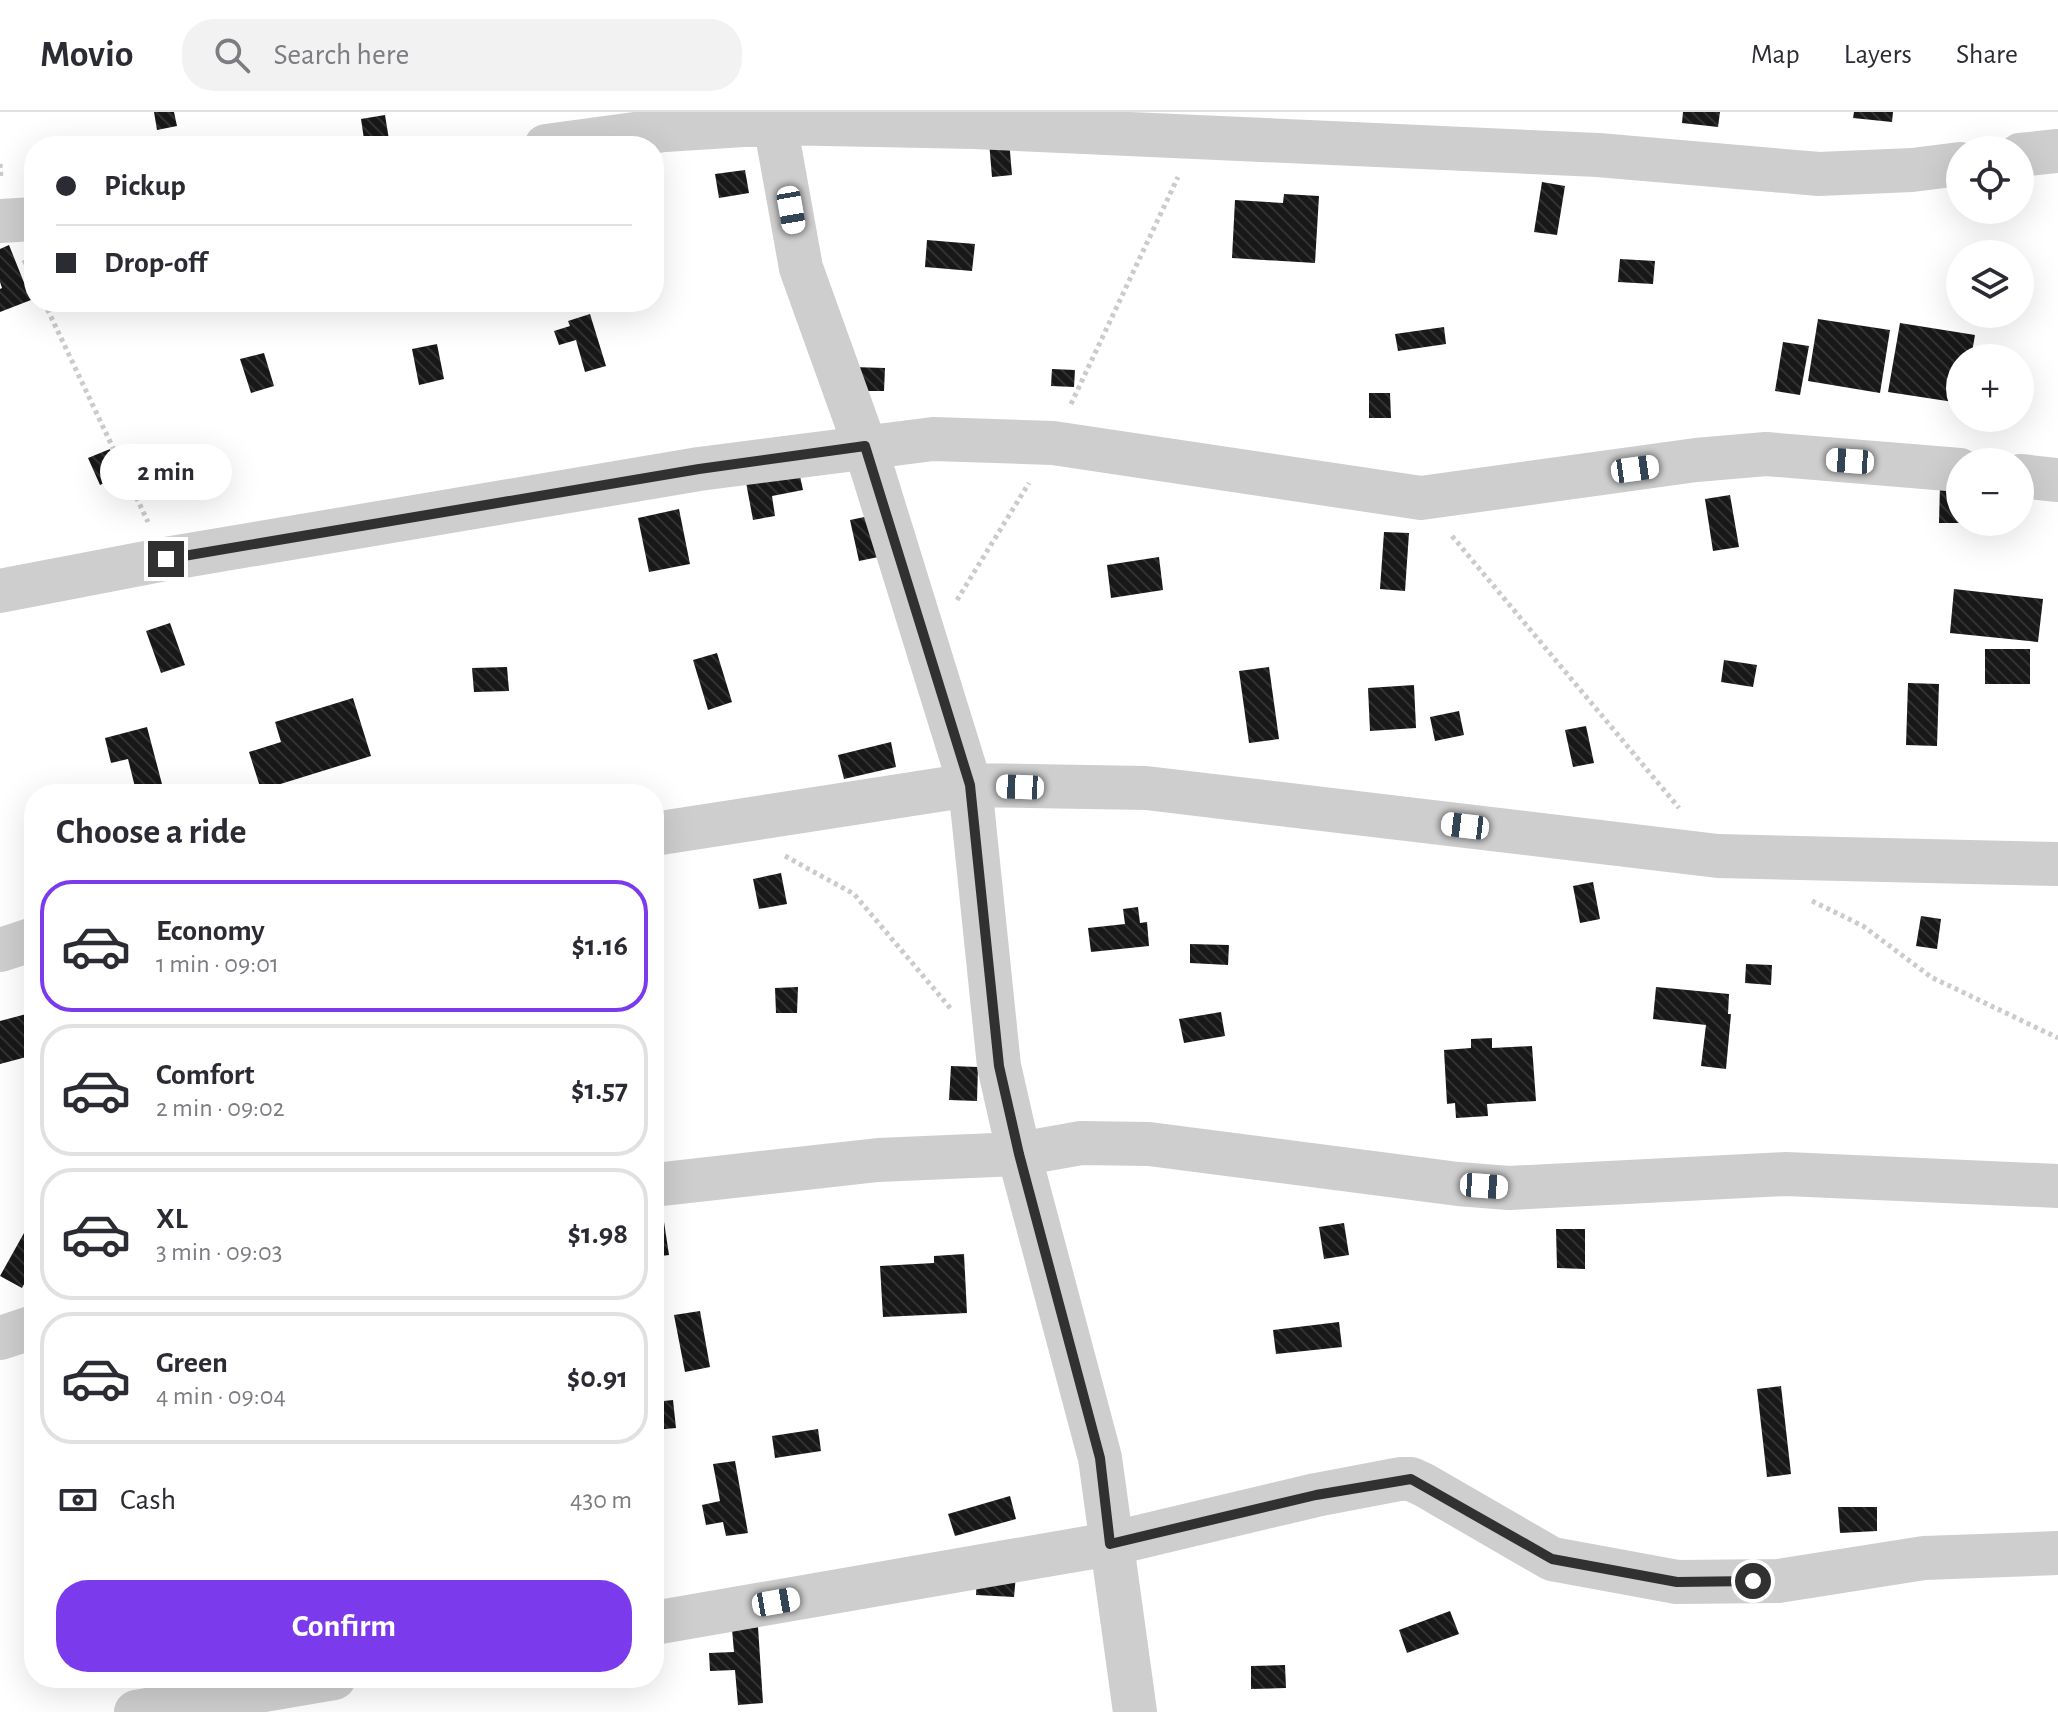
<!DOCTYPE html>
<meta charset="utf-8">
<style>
:root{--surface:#fff;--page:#f2f2f3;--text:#2b2b33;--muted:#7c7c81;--line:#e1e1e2;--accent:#7c3aed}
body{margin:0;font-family:"Alegreya Sans",sans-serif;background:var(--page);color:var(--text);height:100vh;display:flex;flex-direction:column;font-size:30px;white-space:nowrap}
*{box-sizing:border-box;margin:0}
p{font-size:26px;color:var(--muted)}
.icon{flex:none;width:44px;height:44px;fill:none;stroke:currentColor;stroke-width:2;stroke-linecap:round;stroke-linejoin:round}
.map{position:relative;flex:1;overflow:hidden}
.details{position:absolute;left:24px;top:672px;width:640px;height:904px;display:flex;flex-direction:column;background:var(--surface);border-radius:32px;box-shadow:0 8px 32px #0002}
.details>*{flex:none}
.hud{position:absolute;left:24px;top:24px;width:640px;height:176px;border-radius:32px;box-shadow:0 8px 32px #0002;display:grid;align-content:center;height:176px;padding:0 32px;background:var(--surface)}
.fabs{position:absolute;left:1946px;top:24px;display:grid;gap:16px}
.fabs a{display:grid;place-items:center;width:88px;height:88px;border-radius:50%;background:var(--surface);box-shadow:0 8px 32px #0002;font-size:40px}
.end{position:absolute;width:36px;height:36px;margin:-18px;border:10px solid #313131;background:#fff;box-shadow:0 0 0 4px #fff}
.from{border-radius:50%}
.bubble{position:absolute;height:56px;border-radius:28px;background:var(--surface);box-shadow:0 8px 32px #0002;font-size:26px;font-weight:700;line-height:56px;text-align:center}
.car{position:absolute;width:24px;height:48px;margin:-24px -12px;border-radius:10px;box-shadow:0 0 6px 2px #0007;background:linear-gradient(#fff 24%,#345 0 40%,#fff 0 76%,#345 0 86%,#fff 0)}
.hud b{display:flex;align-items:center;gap:28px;height:76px;font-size:30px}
.hud b+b{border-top:2px solid var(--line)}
.hud i{width:20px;height:20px;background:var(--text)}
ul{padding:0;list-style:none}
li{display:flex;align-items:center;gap:24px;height:132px;margin:0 16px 12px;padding:0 16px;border:4px solid var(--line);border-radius:32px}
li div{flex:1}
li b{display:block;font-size:30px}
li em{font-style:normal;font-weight:700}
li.active{border-color:var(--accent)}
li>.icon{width:72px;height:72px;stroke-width:1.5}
h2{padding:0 32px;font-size:36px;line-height:96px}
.pay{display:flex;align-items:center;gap:20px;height:88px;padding:0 32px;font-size:30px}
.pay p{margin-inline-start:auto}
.button{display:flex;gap:16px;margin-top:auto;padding:16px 32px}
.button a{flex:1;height:92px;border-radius:32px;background:var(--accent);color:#fff;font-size:32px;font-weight:700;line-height:92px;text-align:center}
header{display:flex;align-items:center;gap:48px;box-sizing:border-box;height:112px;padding:0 40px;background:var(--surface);border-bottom:2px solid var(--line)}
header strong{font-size:38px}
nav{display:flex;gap:44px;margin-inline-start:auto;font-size:28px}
.search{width:560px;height:72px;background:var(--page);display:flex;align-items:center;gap:20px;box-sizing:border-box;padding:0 28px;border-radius:32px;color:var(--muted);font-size:30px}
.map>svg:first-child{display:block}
.building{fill:url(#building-back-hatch)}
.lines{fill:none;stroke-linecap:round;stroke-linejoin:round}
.path{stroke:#cbcbcb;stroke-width:5;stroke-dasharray:4 4;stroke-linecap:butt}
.minor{stroke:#cecece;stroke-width:44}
.route{stroke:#313131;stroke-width:10}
</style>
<header>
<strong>Movio</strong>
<div class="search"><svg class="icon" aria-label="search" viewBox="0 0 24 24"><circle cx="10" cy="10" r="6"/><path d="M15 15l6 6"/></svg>Search here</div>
<nav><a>Map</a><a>Layers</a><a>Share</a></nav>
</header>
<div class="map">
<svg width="2058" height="1600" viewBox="0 0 2058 1600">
<defs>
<pattern id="building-back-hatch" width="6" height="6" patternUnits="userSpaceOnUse" patternTransform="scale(2)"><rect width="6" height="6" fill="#181818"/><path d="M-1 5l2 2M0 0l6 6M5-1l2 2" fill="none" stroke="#313131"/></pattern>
</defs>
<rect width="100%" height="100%" fill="#fff"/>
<path class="building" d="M154,0H174L177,14L157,18Z
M1683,0H1720L1718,15L1682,11Z
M1854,0H1893L1892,10L1853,6Z
M385,3L390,34H365L361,7Z
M1009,28L1012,63L992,65L989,30Z
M745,58L749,81L719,86L715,62Z
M1542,70L1565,74L1557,123L1534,120Z
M1284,82L1319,84L1315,151L1232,146L1235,88L1283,91Z
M927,128L975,132L972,159L925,155Z
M9,133L31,188L0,200V177L2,176L0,170V137Z
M1620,147L1655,149L1653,172L1618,170Z
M590,202L606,254L585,260L576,228L559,233L554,219L570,214L568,209Z
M1818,207L1890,218L1880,281L1808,269Z
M1900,211L1975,223L1971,246H1960V291L1888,280Z
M1444,215L1446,232L1398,239L1395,222Z
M1783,230L1809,234L1800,283L1775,279Z
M437,232L444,267L419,273L412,237Z
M264,241L274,274L251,281L240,247Z
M853,255L885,256L884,279H853Z
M1052,257L1075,258L1074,275L1051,274Z
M1369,281H1390L1391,306H1369Z
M110,337L121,363L100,373L88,346Z
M798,355L803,378L772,384L775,404L753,408L745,365Z
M1960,372V411H1939L1940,373Z
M1730,383L1739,435L1713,439L1705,387Z
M679,397L690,452L649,460L638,406Z
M874,403L883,444L859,449L850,408Z
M1384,420L1409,421L1405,479L1380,477Z
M1159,445L1163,478L1111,486L1107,453Z
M1954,477L2043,487L2038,530L1950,521Z
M170,511L185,553L161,561L146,519Z
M1985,537H2030V572H1985Z
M717,541L732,590L708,598L693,548Z
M1724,548L1757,553L1753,575L1721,570Z
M507,555L509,579L474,580L472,556Z
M1269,555L1279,627L1249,631L1239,559Z
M1908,571L1939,572L1937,634L1906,633Z
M1414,573L1416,616L1370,619L1368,576Z
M353,586L371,644L261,678L249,640L281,630L275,610Z
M1459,599L1464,623L1435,629L1430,605Z
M1586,614L1594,651L1573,655L1565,618Z
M147,615L162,672L136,679L128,647L111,651L105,626Z
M891,630L896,655L844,667L838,643Z
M781,761L787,792L759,797L753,767Z
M1593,770L1600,807L1580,811L1573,774Z
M1138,795L1140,811L1147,810L1149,834L1091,840L1088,816L1125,812L1123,797Z
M1921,804L1941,807L1937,837L1916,834Z
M1190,832L1229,833L1228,853L1190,851Z
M1746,852L1772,853L1771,873L1745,871Z
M798,875L797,901H776L775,876Z
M1656,875L1729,882L1728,902H1731L1726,957L1701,954L1706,913L1653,907Z
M34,900V943L0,952V909Z
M1221,900L1225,924L1184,931L1179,907Z
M1492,926V936L1532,934L1536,989L1487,992L1488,1004L1456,1006L1455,991L1447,992L1444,938L1471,936V927Z
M951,954L978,955L977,989L949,988Z
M661,1090L669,1143L654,1145V1091Z
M1344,1111L1349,1143L1324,1147L1319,1115Z
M1556,1117H1585V1157L1557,1156Z
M24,1121L34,1127V1153L22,1176L0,1164Z
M964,1142L967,1201L883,1205L880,1154L934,1151V1144Z
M700,1199L710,1255L685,1260L674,1203Z
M1339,1210L1342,1235L1276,1242L1273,1218Z
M1781,1274L1791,1362L1767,1365L1757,1277Z
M673,1288L676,1316L654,1318V1290Z
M818,1317L821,1339L775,1346L772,1324Z
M735,1349L748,1421L726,1424L723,1410L706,1413L702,1393L720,1389L713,1352Z
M1010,1384L1016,1407L955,1424L948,1402Z
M1838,1395H1877V1419L1840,1421Z
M977,1461L1016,1463L1014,1485L976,1483Z
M1450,1499L1459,1522L1407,1541L1399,1518Z
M758,1515L763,1591L738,1593L735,1558L710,1559L709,1541L734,1540L732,1517Z
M1285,1553L1286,1576L1251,1577V1554Z"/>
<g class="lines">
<path class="path" d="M0,52L1,67
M24,148L34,169
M44,190L148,410
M1071,292L1178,65
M1452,424L1679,696
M957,488L1029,371
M785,744L854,782L951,897
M1812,789L1863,814L1931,865L2058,926"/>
<path class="minor" d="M773,0L801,156L865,334L970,673L999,954L1019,1042L1100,1346L1135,1600
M546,34L665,18L775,11L974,15L1598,43L1819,62L1912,58L1960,52
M2020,43L2058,39
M0,109L34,107
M2020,364L2058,368
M0,479L166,447L699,357L933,327L1053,331L1421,386L1696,348L1766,342L1960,358
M654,722L970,673L1146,676L1718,744L2058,752
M0,838L34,827
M654,1073L878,1048L1019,1042L1081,1031L1149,1032L1458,1072L1509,1076L1786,1062L2058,1074
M0,1226L34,1215
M654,1511L1110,1432L1316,1383L1400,1367H1411L1424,1373L1552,1447L1677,1470L1778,1469L1924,1446L2058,1441
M136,1600L334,1566"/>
</g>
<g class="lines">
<path class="route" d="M166,447L699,357L865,334L970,673L999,954L1019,1042L1100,1346L1110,1432L1316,1383L1411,1367L1552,1447L1677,1470L1753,1469"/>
</g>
</svg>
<div class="fabs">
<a><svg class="icon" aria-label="locate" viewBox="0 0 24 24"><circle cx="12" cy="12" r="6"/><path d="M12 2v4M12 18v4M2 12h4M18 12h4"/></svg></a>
<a><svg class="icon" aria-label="layers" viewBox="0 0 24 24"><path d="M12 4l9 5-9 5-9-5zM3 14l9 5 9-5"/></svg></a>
<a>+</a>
<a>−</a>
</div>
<i class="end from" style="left:1753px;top:1469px"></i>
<i class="end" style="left:166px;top:447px"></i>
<div class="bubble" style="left:100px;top:332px;width:132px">2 min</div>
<i class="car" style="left:791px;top:98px;rotate:170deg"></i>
<i class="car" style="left:1850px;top:349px;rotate:274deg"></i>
<i class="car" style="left:1635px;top:357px;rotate:82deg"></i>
<i class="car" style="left:1020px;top:675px;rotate:272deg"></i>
<i class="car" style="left:1465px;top:714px;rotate:277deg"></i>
<i class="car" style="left:1484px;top:1074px;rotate:94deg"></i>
<i class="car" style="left:776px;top:1490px;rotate:80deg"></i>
<div class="hud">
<b><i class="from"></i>Pickup</b>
<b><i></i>Drop-off</b>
</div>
<section class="details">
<h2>Choose a ride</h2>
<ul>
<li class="active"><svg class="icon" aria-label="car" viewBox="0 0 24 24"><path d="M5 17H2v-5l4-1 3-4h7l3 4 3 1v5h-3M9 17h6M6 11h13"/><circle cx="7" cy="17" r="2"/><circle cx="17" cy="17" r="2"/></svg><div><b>Economy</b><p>1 min · 09:01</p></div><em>$1.16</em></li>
<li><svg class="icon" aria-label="car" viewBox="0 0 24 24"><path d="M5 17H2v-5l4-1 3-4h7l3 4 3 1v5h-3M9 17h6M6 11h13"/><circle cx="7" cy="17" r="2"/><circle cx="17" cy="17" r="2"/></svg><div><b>Comfort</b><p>2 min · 09:02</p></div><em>$1.57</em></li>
<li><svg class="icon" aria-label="car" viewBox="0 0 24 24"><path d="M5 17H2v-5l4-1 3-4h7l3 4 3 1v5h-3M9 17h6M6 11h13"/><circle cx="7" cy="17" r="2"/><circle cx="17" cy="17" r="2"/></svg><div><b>XL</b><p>3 min · 09:03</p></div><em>$1.98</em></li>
<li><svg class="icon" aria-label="car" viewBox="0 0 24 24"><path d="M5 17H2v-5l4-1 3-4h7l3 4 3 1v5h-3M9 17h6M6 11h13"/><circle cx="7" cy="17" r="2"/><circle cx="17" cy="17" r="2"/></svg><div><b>Green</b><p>4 min · 09:04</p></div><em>$0.91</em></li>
</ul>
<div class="pay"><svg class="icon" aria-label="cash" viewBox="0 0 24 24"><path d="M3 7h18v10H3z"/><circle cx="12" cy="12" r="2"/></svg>Cash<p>430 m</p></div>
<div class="button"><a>Confirm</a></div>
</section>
</div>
